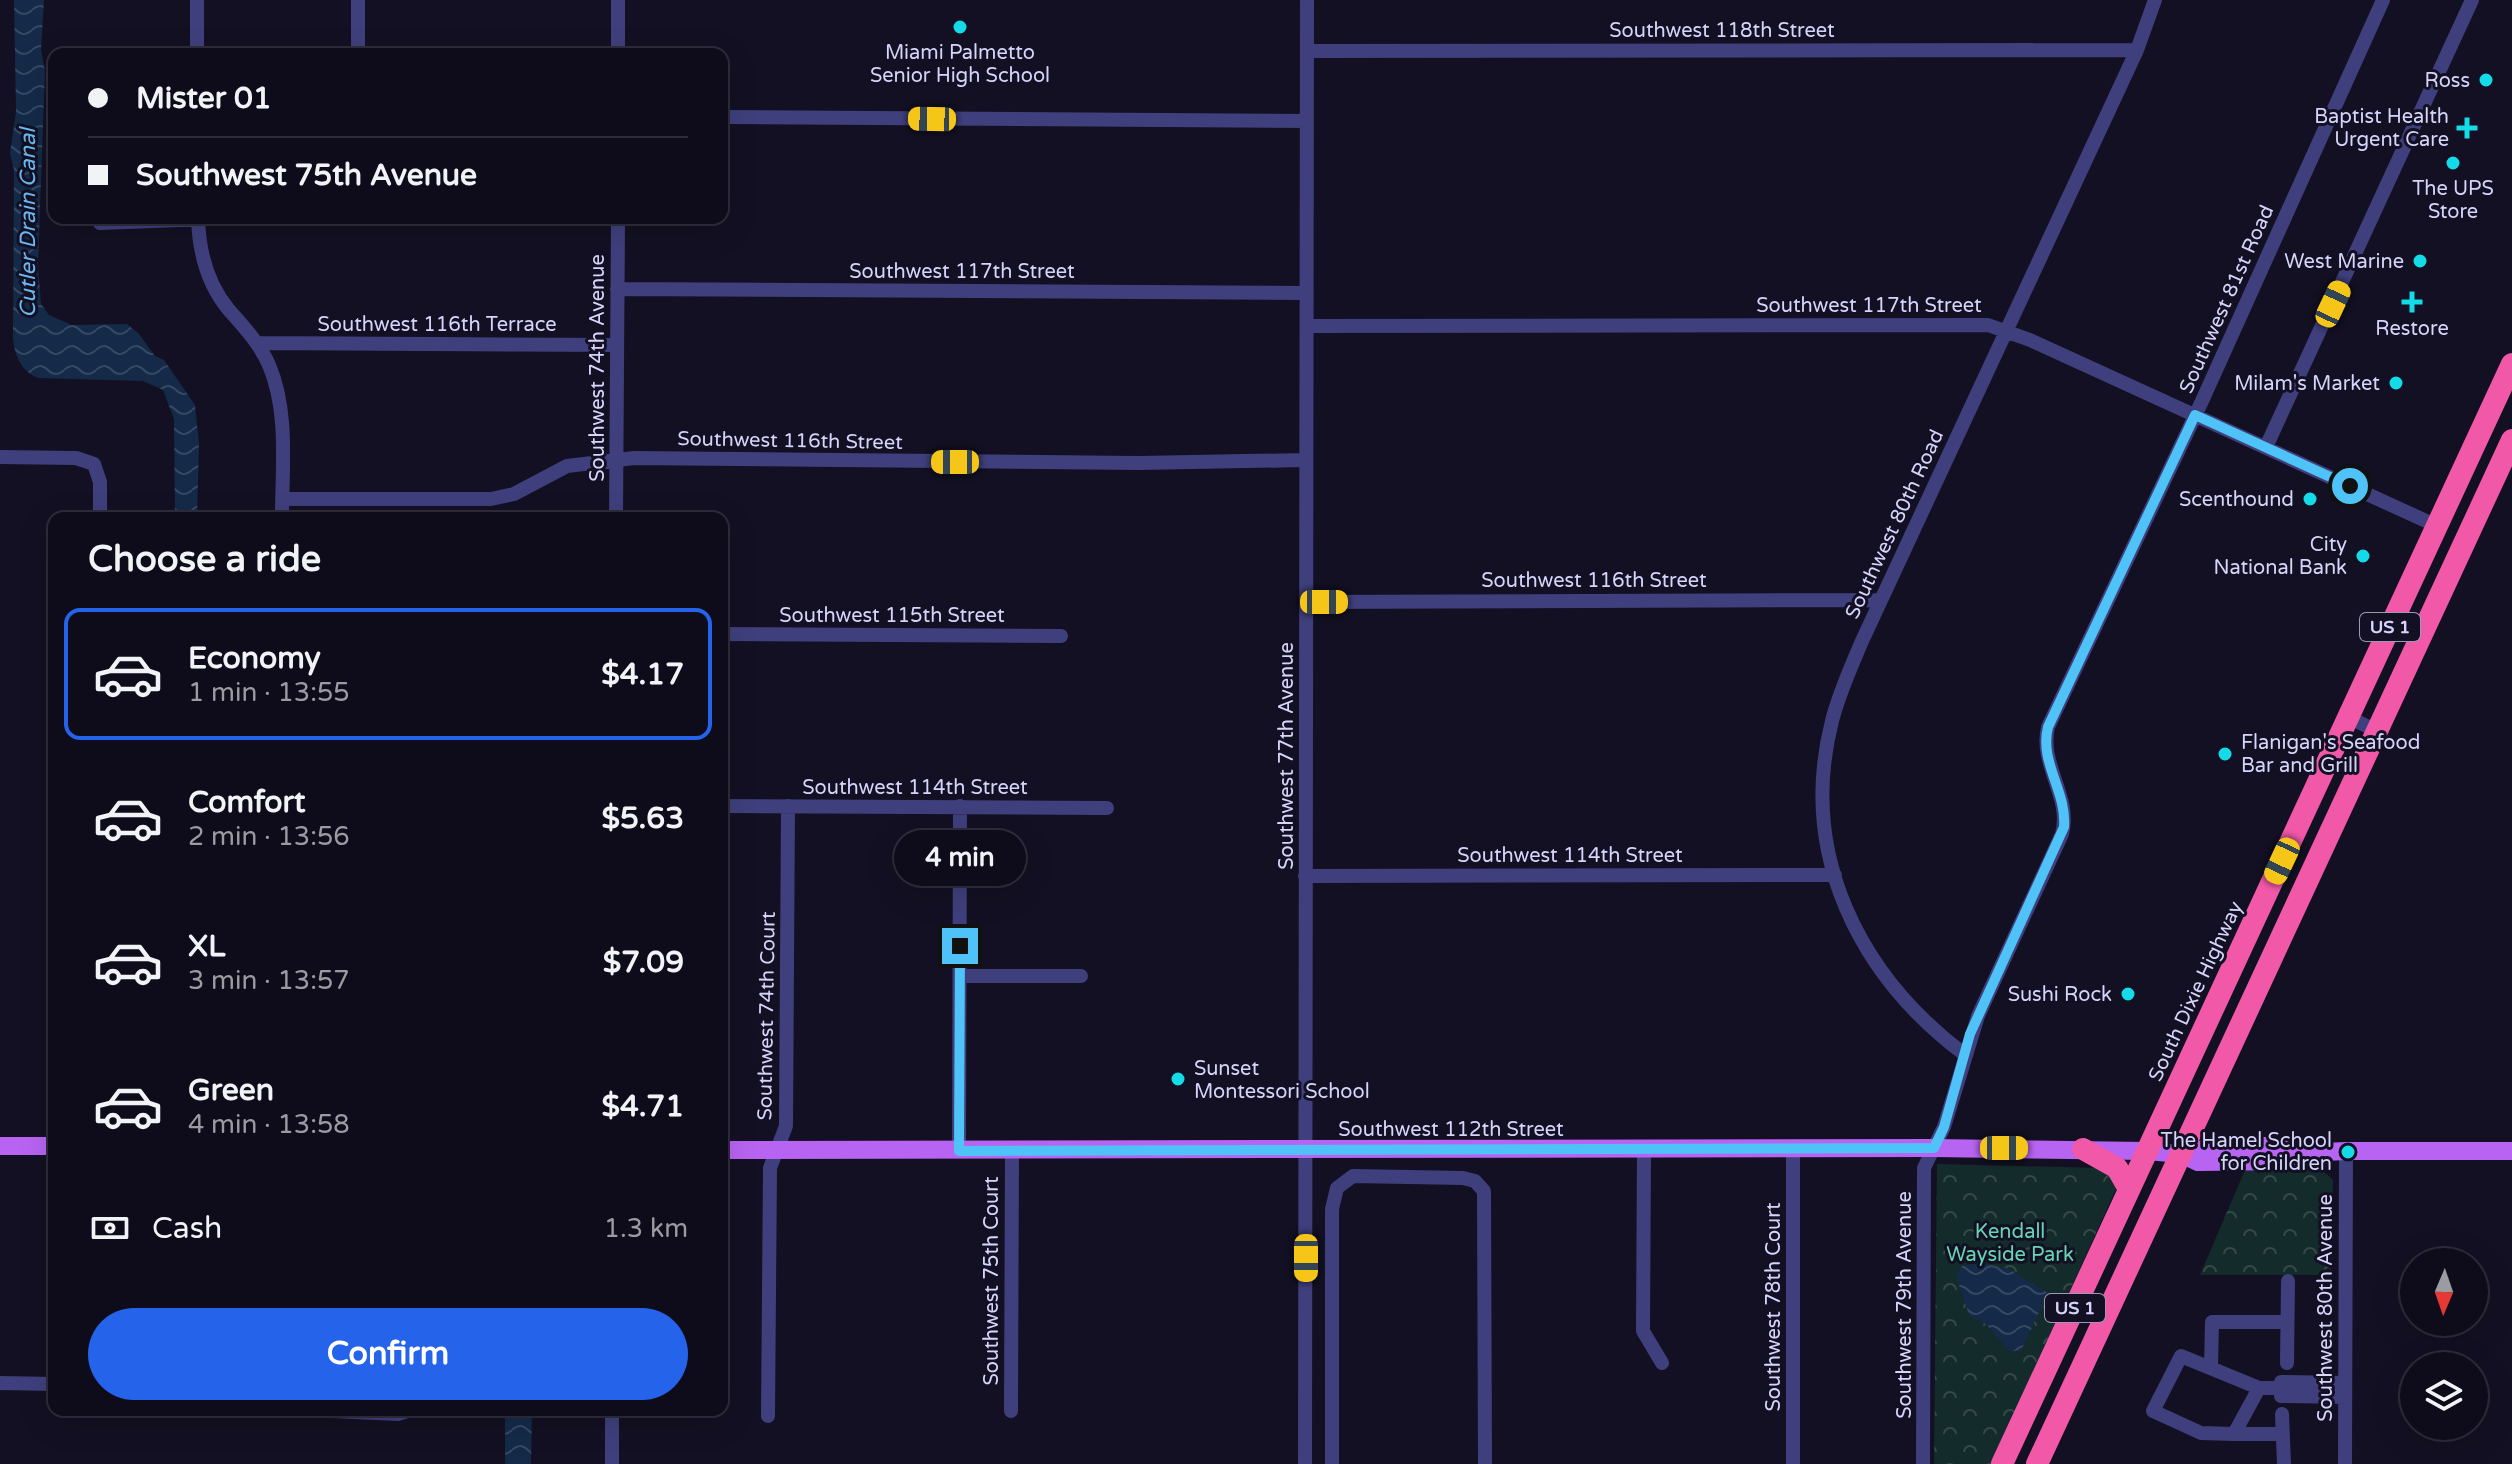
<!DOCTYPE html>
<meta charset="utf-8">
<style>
:root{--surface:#0e0c1a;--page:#1c1a27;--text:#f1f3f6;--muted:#9b9ba2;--line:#2e2c39;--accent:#2563eb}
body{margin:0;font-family:"Varela Round",sans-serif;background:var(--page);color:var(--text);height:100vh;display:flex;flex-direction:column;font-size:30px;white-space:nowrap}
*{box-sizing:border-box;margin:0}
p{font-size:26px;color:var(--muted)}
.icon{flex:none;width:44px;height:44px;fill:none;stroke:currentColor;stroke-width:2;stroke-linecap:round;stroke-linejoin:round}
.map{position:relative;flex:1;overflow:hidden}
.drawer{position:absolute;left:48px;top:512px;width:680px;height:904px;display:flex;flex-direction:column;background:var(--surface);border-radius:16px;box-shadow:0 8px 32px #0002,0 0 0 2px var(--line)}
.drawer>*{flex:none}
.banner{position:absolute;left:48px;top:48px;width:680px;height:176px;border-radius:16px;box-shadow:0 8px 32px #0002,0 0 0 2px var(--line);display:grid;align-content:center;height:176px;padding:0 40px;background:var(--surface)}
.needle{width:52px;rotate:182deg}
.controls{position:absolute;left:2400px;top:1248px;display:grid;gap:16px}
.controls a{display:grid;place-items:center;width:88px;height:88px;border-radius:50%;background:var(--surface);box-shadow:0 8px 32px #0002,0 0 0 2px var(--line);font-size:40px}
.end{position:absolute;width:36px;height:36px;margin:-18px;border:10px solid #4fc3f7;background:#111;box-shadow:0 0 0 4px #111}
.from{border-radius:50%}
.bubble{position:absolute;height:56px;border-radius:28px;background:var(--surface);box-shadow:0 8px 32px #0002,0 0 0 2px var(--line);font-size:26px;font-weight:800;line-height:56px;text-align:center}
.car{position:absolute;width:24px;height:48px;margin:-24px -12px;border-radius:10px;box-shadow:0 0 6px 2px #0007;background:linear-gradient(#f5c518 24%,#345 0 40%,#f5c518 0 76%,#345 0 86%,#f5c518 0)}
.banner b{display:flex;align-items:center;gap:28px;height:76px;font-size:30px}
.banner b+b{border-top:2px solid var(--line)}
.banner i{width:20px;height:20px;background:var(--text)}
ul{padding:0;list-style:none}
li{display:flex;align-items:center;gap:24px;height:132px;margin:0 16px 12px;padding:0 24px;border:4px solid transparent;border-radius:16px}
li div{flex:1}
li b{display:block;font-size:30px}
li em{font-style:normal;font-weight:800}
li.on{border-color:var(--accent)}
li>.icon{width:72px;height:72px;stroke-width:1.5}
h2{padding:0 40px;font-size:36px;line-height:96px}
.pay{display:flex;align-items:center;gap:20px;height:88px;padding:0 40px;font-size:30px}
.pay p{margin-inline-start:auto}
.action{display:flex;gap:16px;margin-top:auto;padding:16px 40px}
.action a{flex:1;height:92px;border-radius:48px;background:var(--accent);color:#fff;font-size:32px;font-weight:800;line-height:92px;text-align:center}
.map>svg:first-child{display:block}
.forest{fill:url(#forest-crowns)}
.water{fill:url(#water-waves)}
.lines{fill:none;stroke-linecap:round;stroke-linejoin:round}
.minor{stroke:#3f3f7d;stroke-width:14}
.major{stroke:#b864f2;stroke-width:18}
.highway{stroke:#f159a8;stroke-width:22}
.route{stroke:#4fc3f7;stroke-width:10}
.poi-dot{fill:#13dbe8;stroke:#121022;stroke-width:3}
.labels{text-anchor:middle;stroke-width:6;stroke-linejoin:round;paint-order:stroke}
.shield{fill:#121022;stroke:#9c99ba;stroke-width:2}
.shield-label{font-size:18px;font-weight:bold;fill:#d7d4fb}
.street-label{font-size:20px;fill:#d7d4fb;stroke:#121022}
.poi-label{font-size:20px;fill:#d7d4fb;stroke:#121022;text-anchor:end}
.park-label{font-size:20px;fill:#66d5b5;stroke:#121022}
.water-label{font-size:22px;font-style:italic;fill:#6bb9f3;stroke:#121022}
</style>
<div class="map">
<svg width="2512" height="1464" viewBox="0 0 2512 1464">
<defs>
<pattern id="forest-crowns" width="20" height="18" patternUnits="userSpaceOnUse" patternTransform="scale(2)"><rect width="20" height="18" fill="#132b2a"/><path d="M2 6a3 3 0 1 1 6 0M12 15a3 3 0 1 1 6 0" fill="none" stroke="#35494a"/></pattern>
<pattern id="water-waves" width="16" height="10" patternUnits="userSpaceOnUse" patternTransform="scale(2)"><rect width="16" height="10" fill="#142a48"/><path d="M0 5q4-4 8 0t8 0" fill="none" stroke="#354863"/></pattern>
</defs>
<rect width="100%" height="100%" fill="#121022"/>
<path class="forest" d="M1937,1164L2098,1168L2115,1180L2116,1189L1991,1464H1934Z
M2245,1170H2322L2333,1180L2331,1275H2200Z"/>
<path class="water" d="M14,0H44L41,50L45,71L38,264L41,304L49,315L72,325L127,324L139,334L155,356L164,360L195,405L199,444L197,518H175L174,419L163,390L143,381L38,378C21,371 15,356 13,339L14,170L10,153L16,112Z
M1981,1263L2009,1269L2048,1293L2021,1351H2009L1986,1324L1969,1315L1956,1276L1962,1266Z
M505,1410H532L531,1464H505Z"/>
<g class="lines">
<path class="minor" d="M197,0V54
M358,0V54
M1308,51L2137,50
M618,54V0
M722,117L1307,121
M198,218C199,252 207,284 229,310C244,327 260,344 269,365C289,412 282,468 282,518
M100,223L231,218
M617,289L1306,293
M1307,326L1988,325L2030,340L2437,526
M257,343L617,345
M2266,447L2472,0
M0,457L76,458L94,464L100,482V518
M282,499H491L514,494L567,466L634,458L1139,463L1306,460
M616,518L618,218
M1306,602L1881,600
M722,634L1061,636
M2348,717L2377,731
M722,806L1107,808
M1305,876L1835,875
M960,976H1081
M1964,1054C1859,975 1798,854 1832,721C1839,693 1851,667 1862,641L2137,50L2155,0
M1644,1150L1643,1331L1662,1363
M1793,1150V1464
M959,1151L960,806
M2287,1363L2288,1281
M2211,1368L2212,1322H2287
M0,1383L54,1384
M2259,1388L2234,1434L2201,1433L2153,1411L2181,1356L2259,1388H2281
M2345,1397L2281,1396V1382L2345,1383
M311,1410L398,1414L411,1410
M1011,1411L1012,1151
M2282,1414L2284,1464
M768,1416L770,1168L786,1126L788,806
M2234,1434H2282
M612,1464V1410
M1305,1464L1307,0
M1332,1464V1209L1337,1188L1353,1176L1463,1178L1475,1181L1484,1191L1485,1464
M1923,1464L1924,1168L1944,1127L1978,1016L2062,834C2072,797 2039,765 2048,727L2202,401L2383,0
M2345,1464L2346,1151"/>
<path class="major" d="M0,1146H54
M722,1150L1934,1148L2147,1151L2181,1154L2198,1162L2283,1161L2301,1153L2346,1151H2512
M2181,1154C2216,1144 2266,1141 2301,1153"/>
<path class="highway" d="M2083,1149L2117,1168L2129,1189
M2002,1464L2512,364
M2037,1464L2512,440"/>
</g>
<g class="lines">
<path class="route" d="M960,946L959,1151L1934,1148L1944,1127L1970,1034L2064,827C2067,791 2039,763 2048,727L2195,415L2350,486"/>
</g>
<g class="poi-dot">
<circle cx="960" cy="27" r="8"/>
<circle cx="2486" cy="80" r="8"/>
<path d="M2463 116h8v8h8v8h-8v8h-8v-8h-8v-8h8z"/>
<circle cx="2453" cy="163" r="8"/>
<circle cx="2420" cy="261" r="8"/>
<path d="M2408 290h8v8h8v8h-8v8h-8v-8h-8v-8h8z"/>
<circle cx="2396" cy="383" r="8"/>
<circle cx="2310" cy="499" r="8"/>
<circle cx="2363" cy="556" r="8"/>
<circle cx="2225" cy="754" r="8"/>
<circle cx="2128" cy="994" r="8"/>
<circle cx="1178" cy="1079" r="8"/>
<circle cx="2348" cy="1152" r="8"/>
</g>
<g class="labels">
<g class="shield">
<rect x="2360" y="613" width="60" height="28" rx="6"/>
<rect x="2045" y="1294" width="60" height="28" rx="6"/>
</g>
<g class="shield-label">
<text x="2390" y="633">US 1</text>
<text x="2075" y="1314">US 1</text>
</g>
<g class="street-label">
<text x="1722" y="37">Southwest 118th Street</text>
<text x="962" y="278">Southwest 117th Street</text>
<text transform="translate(2226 299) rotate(-66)" y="7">Southwest 81st Road</text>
<text x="1869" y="312">Southwest 117th Street</text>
<text x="437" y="331">Southwest 116th Terrace</text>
<text transform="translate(597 368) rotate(-90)" y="7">Southwest 74th Avenue</text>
<text transform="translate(790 440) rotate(1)" y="7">Southwest 116th Street</text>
<text transform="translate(1894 524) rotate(-65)" y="7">Southwest 80th Road</text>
<text x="1594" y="587">Southwest 116th Street</text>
<text x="892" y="622">Southwest 115th Street</text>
<text transform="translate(1286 756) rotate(-90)" y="7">Southwest 77th Avenue</text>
<text x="915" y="794">Southwest 114th Street</text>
<text x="1570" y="862">Southwest 114th Street</text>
<text transform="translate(2195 991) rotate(-65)" y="7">South Dixie Highway</text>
<text transform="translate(766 1016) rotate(-89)" y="7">Southwest 74th Court</text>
<text x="1451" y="1136">Southwest 112th Street</text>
<text transform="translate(991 1281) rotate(-90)" y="7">Southwest 75th Court</text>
<text transform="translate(1904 1305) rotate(-90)" y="7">Southwest 79th Avenue</text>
<text transform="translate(1773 1307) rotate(-90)" y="7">Southwest 78th Court</text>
<text transform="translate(2325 1308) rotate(-90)" y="7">Southwest 80th Avenue</text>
</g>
<g class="poi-label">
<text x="960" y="59" text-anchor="middle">Miami Palmetto<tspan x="960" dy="23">Senior High School</tspan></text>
<text x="2470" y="87">Ross</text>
<text x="2449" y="123">Baptist Health<tspan x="2449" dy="23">Urgent Care</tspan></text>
<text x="2453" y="195" text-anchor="middle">The UPS<tspan x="2453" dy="23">Store</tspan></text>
<text x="2404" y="268">West Marine</text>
<text x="2412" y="335" text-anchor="middle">Restore</text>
<text x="2380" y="390">Milam's Market</text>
<text x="2294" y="506">Scenthound</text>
<text x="2347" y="551">City<tspan x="2347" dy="23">National Bank</tspan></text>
<text x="2241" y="749" text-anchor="start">Flanigan's Seafood<tspan x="2241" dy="23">Bar and Grill</tspan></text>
<text x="2112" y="1001">Sushi Rock</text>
<text x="1194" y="1075" text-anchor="start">Sunset<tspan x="1194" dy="23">Montessori School</tspan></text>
<text x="2332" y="1147">The Hamel School<tspan x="2332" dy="23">for Children</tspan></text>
</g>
<g class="park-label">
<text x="2010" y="1238">Kendall<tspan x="2010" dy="23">Wayside Park</tspan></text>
</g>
<g class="water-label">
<text transform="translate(27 223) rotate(-90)" y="8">Cutler Drain Canal</text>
</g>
</g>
</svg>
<div class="controls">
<a><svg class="needle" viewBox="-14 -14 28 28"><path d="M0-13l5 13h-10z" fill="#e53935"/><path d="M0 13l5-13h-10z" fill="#9b9ba2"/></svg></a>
<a><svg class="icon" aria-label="layers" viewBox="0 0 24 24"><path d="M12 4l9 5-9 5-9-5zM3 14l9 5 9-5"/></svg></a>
</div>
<i class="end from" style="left:2350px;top:486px"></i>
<i class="end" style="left:960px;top:946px"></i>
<div class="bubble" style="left:894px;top:830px;width:132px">4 min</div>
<i class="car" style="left:932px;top:119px;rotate:271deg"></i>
<i class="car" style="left:2333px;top:304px;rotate:25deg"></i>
<i class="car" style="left:955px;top:462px;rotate:270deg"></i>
<i class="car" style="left:1324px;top:602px;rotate:90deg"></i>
<i class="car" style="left:2282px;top:861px;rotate:205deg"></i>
<i class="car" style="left:2004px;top:1148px;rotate:90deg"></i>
<i class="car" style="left:1306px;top:1258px;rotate:180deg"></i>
<div class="banner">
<b><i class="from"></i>Mister 01</b>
<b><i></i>Southwest 75th Avenue</b>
</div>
<section class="drawer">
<h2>Choose a ride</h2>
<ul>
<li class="on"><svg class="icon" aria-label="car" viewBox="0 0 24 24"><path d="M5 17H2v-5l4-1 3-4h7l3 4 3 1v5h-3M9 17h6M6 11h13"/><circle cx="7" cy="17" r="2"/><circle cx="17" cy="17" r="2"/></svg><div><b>Economy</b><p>1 min · 13:55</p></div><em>$4.17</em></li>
<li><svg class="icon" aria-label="car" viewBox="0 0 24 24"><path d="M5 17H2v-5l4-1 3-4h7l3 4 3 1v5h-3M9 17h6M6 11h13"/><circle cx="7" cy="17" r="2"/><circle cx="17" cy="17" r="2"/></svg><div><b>Comfort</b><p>2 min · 13:56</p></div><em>$5.63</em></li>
<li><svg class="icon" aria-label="car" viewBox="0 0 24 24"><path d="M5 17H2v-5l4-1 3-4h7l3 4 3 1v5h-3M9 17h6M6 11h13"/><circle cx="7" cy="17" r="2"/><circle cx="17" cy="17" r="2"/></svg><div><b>XL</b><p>3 min · 13:57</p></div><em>$7.09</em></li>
<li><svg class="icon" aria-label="car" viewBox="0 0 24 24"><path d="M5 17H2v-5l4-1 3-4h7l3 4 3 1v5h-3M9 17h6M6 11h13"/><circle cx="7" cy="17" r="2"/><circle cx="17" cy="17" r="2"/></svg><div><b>Green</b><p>4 min · 13:58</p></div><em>$4.71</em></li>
</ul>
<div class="pay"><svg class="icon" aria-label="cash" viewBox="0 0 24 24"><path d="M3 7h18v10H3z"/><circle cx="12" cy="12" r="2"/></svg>Cash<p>1.3 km</p></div>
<div class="action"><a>Confirm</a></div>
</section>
</div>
